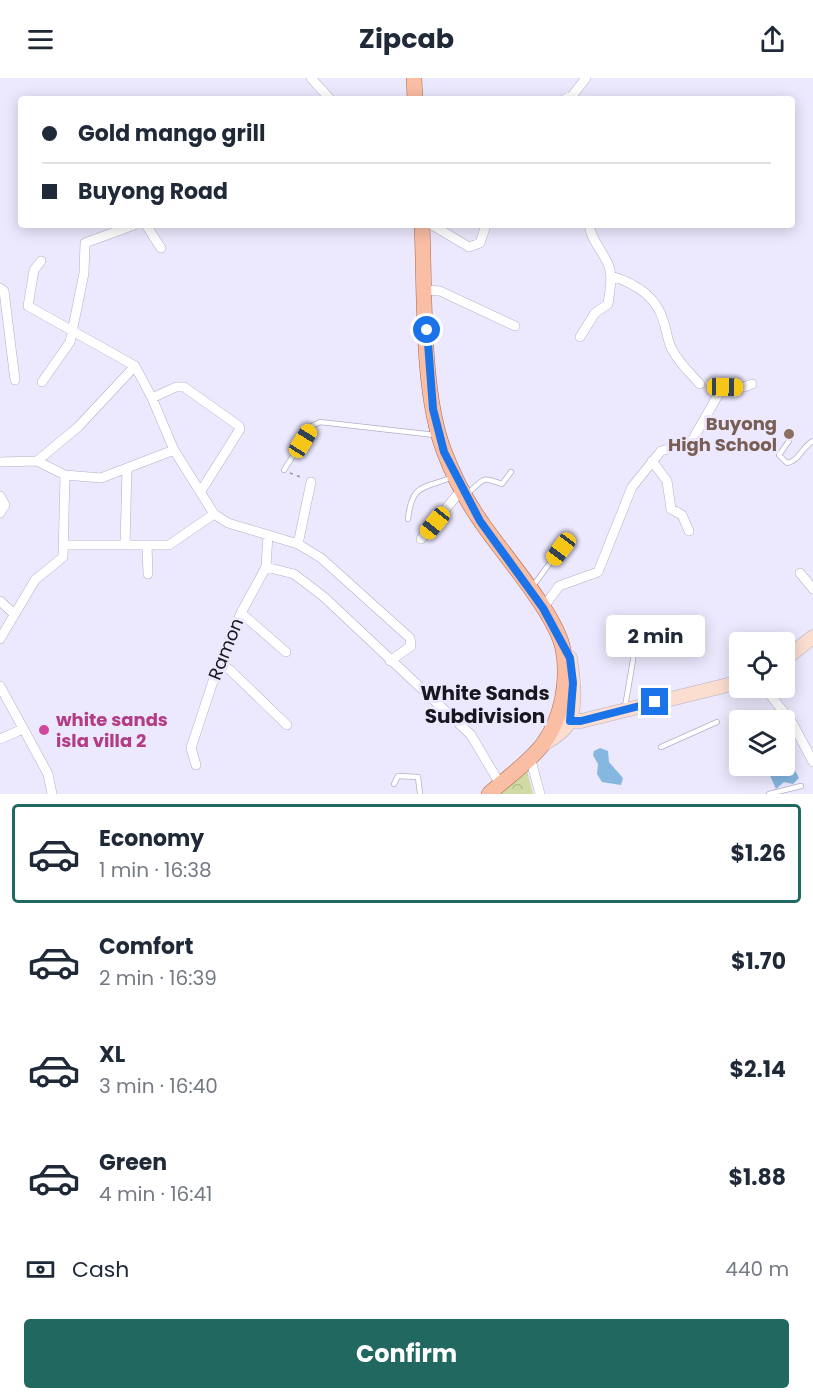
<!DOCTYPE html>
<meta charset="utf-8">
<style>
:root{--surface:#fff;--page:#f6f6f7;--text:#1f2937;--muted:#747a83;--line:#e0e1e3;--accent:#216960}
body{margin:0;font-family:Poppins,sans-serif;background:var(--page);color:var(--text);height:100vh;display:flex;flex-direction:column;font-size:22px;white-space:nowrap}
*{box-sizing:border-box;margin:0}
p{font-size:20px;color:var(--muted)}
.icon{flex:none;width:33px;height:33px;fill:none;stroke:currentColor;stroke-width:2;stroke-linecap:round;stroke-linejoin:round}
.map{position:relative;height:716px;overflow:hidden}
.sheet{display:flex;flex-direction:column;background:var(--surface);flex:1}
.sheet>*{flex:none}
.top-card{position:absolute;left:18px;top:18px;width:777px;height:132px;border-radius:6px;box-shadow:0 3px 15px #0003;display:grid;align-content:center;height:132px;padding:0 24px;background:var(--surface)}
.tools{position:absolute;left:729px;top:554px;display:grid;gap:12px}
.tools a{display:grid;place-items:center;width:66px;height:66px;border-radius:6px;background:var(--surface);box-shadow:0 3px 15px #0003;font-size:30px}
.end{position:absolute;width:27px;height:27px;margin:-14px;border:8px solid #1a73e8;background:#fff;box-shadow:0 0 0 3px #fff}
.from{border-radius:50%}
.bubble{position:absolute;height:42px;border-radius:6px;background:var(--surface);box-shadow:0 3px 15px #0003;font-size:20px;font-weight:700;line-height:42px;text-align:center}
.car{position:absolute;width:18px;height:36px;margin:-18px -9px;border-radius:8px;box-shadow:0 0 4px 2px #0007;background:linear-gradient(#f5c518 24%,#345 0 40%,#f5c518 0 76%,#345 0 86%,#f5c518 0)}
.top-card b{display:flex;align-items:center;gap:21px;height:57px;font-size:22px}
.top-card b+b{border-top:2px solid var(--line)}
.top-card i{width:15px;height:15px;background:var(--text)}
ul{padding:10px 0 0;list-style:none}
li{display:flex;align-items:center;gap:18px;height:99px;margin:0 12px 9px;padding:0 12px;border:3px solid transparent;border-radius:6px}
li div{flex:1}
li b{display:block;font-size:22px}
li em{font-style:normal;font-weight:700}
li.on{border-color:var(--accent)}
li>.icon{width:54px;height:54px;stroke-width:1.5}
.pay{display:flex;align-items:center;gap:15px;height:66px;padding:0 24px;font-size:22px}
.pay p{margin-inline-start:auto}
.action{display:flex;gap:12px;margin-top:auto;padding:12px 24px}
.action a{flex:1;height:69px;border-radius:6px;background:var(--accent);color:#fff;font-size:24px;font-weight:700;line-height:69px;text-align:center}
header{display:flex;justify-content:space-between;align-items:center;height:78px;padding:0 24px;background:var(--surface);font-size:27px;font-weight:700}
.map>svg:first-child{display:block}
.park{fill:url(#park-crowns)}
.water{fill:#85b7e1}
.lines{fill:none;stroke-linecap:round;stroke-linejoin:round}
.lane-casing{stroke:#b4afc8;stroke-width:6}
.street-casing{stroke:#b4afc8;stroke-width:10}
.secondary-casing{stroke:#b4afc8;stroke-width:15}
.primary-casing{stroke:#a8674d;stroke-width:16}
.path{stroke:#9491a1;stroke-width:1.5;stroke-dasharray:3 4.5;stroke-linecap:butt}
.lane{stroke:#fff;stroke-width:4.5}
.street{stroke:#fff;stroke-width:9}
.secondary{stroke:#fcded1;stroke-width:14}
.primary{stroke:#f9bea3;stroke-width:15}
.route{stroke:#1a73e8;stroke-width:8}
.education-dot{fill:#8d6e63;stroke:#ece8fd;stroke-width:2}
.hotel-dot{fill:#d1479c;stroke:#ece8fd;stroke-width:2}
.labels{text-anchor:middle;stroke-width:6;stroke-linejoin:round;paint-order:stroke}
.education-label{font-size:18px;font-weight:bold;fill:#785e54;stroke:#ece8fd;text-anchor:end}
.street-label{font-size:18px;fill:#18161f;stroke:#ece8fd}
.hotel-label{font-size:18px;font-weight:bold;fill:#b23c85;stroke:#ece8fd;text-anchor:start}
.neighbourhood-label{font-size:20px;font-weight:bold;fill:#18161f;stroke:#ece8fd}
</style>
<header><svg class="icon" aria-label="menu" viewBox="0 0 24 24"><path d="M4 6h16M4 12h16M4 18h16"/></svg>Zipcab<svg class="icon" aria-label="share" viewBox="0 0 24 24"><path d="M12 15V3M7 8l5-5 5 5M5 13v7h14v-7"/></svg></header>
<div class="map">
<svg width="813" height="716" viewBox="0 0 813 716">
<defs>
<pattern id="park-crowns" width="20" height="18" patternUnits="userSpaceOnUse" patternTransform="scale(1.5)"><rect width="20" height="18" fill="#d0dba4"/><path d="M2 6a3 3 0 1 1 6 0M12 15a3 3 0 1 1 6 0" fill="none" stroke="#b2bb8d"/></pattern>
</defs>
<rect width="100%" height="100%" fill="#ece8fd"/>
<path class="park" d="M527,693L533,716H501Z"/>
<path class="water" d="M600,670L608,673L609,684L623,700L621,707L602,704L597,696L598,686L593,677L594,673Z
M785,673L799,700L793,706L784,704L776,711L768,693L759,687H784Z"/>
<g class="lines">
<defs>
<path id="lane" d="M789,363L779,377L787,385C799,383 802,369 813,363
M284,392L312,348L320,344L435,357
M468,415C487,399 480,399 502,406L511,394
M408,441C412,405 423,411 453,399
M533,508L561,470
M625,629L633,582V561
M661,669L717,644
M394,706L398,698L418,699L420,716
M769,716L801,708"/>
<path id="street" d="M311,0L330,21
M565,21L572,18L586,0
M146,147L161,170
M432,147L469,169L480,165L486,147
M41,183L34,192L28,228L135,288L152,320L174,372L214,436L228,445L298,466L321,480L410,560L411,568L390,583
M611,198C634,205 656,217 663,242C667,252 667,264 673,273C679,285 691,296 700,306
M0,210L4,213L15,302
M425,212L440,213L515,248
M580,259L595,235L608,226C610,211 614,195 606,182C600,170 591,161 589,147
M42,304L70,264L84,195L85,165L134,147
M152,320L176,309H184L239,348L240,351L201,413
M37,383L78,349L135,288
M652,383L667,403L671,431L682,437L689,453
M0,384L37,383L65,397L101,400L174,372
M0,418L5,427L0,435
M421,461L462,411
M298,466L311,404
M64,467H169L214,436
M125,467L127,391
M147,467L148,496
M266,489L294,496L324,519L471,657L500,706
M800,495L813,511
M0,523L13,535
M543,530L559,508L598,494L632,409L661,373L685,367L693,361L722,310L744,309L752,306
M241,535L286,574
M0,561L35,502L63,479L65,397
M219,585L230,592L287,647
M0,608L48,696L52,716
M764,609L793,646L813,684
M0,661L23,651
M530,679L540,716
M196,687L191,670L219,585L241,535L266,489L268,457"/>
<path id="secondary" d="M784,582L813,559
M570,643H581L740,604
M542,667C550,662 559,657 565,650C578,634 573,599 570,580"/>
<path id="primary" d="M414,0L415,21
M422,147C425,212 421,314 444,373C453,397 467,424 482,445C503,476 556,536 563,571C569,603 562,640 543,666C529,685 506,700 489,716"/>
</defs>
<use href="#lane" class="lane-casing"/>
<use href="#street" class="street-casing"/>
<use href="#secondary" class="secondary-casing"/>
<use href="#primary" class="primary-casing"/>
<path class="path" d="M290,395L303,400"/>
<use href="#lane" class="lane"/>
<use href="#street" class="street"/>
<use href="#secondary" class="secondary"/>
<use href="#primary" class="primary"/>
</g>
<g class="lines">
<path class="route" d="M427,252L433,331L444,374L480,443L543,530L570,580L573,605L570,643H581L655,624"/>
</g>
<circle class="education-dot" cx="789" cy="356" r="6"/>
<circle class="hotel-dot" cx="44" cy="652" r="6"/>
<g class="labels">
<g class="education-label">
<text x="777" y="352">Buyong<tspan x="777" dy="21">High School</tspan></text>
</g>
<g class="street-label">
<text transform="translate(226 571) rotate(-68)" y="6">Ramon</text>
</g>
<g class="hotel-label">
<text x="56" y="648">white sands<tspan x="56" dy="21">isla villa 2</tspan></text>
</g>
<g class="neighbourhood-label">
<text x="485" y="622">White Sands<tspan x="485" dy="23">Subdivision</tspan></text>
</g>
</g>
</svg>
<div class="tools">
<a><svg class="icon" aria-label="locate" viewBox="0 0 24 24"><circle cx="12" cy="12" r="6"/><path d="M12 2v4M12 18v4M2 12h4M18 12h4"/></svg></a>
<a><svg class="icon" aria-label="layers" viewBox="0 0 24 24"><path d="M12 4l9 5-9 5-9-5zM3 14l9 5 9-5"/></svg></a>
</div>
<i class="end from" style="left:427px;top:252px"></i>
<i class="end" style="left:655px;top:624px"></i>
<div class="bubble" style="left:606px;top:537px;width:99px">2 min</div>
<i class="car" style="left:725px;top:309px;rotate:91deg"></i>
<i class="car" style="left:303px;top:363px;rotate:32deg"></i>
<i class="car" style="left:435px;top:445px;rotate:219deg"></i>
<i class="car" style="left:561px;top:471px;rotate:217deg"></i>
<div class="top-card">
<b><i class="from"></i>Gold mango grill</b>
<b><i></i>Buyong Road</b>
</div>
</div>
<section class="sheet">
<ul>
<li class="on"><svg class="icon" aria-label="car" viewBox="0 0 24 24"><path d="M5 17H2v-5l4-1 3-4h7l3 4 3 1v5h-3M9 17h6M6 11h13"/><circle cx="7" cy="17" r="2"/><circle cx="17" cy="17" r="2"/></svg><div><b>Economy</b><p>1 min · 16:38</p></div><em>$1.26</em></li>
<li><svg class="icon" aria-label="car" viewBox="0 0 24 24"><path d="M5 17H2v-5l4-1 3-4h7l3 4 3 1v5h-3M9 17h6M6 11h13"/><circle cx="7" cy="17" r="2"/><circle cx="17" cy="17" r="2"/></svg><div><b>Comfort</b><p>2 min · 16:39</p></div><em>$1.70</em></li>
<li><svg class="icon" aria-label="car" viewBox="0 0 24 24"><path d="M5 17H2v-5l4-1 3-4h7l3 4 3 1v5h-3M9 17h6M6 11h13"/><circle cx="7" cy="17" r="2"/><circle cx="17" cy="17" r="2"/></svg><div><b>XL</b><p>3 min · 16:40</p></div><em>$2.14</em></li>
<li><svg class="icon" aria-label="car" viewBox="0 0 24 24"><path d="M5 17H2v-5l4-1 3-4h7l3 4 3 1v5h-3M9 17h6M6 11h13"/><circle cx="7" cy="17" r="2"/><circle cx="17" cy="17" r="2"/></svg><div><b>Green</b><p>4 min · 16:41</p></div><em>$1.88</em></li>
</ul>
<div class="pay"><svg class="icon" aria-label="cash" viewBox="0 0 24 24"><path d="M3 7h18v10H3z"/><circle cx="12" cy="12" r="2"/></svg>Cash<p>440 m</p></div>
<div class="action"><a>Confirm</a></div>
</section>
